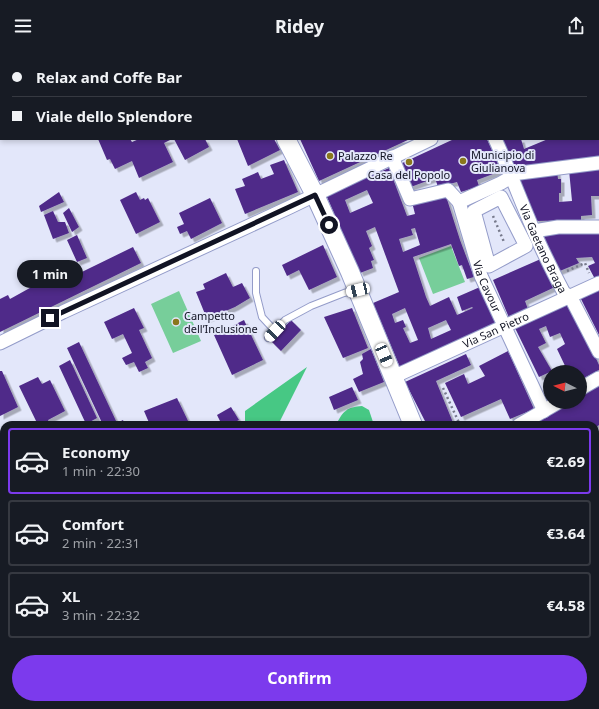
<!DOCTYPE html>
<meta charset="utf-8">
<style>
:root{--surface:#171b24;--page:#242831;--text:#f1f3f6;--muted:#9ea1a6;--line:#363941;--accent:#7c3aed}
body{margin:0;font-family:"Noto Sans",sans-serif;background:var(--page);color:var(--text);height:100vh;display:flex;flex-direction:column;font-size:15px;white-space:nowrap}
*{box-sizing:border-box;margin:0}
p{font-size:13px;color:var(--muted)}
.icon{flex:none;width:22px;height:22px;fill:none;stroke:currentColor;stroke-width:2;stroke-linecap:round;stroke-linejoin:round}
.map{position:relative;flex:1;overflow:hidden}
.sheet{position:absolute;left:0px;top:369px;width:599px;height:288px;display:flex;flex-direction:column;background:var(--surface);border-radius:12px 12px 0 0;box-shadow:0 2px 6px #0003}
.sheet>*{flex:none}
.banner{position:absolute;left:0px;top:0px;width:599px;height:88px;box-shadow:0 2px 6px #0003;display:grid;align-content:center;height:88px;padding:0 12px;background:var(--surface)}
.needle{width:26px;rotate:276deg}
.buttons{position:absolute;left:543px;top:313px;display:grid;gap:8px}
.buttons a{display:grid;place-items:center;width:44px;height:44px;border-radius:50%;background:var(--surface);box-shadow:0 2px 6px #0003;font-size:20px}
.end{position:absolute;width:18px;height:18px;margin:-9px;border:5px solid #111323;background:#fff;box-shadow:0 0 0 2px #fff}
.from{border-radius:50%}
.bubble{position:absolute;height:28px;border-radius:14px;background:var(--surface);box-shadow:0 2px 6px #0003;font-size:13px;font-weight:700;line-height:28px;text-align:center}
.car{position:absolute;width:12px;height:24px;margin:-12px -6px;border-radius:5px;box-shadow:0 0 3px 1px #0007;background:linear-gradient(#fff 24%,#345 0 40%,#fff 0 76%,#345 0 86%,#fff 0)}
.banner b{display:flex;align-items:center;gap:14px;height:38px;font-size:15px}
.banner b+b{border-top:1px solid var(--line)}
.banner i{width:10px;height:10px;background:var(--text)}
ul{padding:7px 0 0;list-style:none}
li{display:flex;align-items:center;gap:12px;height:66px;margin:0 8px 6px;padding:0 4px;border:2px solid var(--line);border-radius:4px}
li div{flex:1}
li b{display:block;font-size:15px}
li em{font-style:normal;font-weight:700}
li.active{border-color:var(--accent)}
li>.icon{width:36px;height:36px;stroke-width:1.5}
.primary-button{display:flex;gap:8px;margin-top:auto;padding:8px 12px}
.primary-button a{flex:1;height:46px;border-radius:24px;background:var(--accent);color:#fff;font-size:16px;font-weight:700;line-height:46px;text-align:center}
header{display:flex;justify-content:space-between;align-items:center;height:52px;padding:0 12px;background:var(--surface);font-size:18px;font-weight:700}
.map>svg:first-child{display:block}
.green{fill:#77ce9a}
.forest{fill:#47c884}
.building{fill:#4f2a89;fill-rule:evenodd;filter:url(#shadow)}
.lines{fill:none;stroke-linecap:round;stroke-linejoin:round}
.lane-casing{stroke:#949cc9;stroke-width:8}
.street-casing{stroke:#949cc9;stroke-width:15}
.secondary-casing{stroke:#949cc9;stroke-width:20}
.path{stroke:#777a8c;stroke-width:2.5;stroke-dasharray:2 3;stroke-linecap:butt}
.lane{stroke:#fff;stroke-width:6}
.street{stroke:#fff;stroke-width:13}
.secondary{stroke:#fff;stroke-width:18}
.route{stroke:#111323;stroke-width:5}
.poi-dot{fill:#8a771c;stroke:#e3e7fa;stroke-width:1.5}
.labels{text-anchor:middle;stroke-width:4;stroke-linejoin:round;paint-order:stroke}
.poi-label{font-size:11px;fill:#111323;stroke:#e3e7fa;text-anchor:start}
.street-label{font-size:11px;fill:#111323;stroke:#e3e7fa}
</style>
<header><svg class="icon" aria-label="menu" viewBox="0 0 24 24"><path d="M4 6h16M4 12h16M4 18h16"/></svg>Ridey<svg class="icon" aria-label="share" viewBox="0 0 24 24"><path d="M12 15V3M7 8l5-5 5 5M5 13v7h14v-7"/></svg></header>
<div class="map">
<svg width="599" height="657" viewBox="0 0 599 657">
<defs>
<filter id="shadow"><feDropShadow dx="3.5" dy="3.5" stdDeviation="0" flood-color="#0004"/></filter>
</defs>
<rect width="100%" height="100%" fill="#e3e7fa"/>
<path class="green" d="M451,194L465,230L433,242L419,206Z
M179,239L201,289L173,301L151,252Z"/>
<path class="forest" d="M307,315L278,373H245V359Z
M362,354L369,358L374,373H336C343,359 347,355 362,354Z
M85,653H140L138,657H78Z"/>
<path class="building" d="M98,87H130L132,90L139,87H172L164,91L173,110L139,126L132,109L115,117L110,107L107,108Z
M174,87H205L209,95L185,108Z
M237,87H274L280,98L248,114Z
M300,87H369L370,88L372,87H410L319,129Z
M454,87H487L501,119L477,128L479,134L461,140L457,130L438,135L435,126L408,136L398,113Z
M502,87H521L524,97L548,87H599V106L514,117Z
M284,108L298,140L245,162L235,137L245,134L242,127L258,120L261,127L274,122L270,113Z
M599,113V144H591L592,163L581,164V168L536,169L516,127L557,119L558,127H561V141H559V150L572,149L569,118Z
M389,116L407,164L415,162L412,150L445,141L460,188L474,225L467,227L462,213L459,214L451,192L413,205L426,245L430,254L449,245L457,263L473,256L472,255L462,259L457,245L480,235L498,274L401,318L373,251L399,240L375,175L366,179L372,194L369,196L374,208L371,209L373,216L360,221L326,143ZM367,138L373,151L350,161L345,148ZM415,176L420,193L403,200L399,187L413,183L411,177ZM405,256L418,288L410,291L403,276L406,275L403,268L395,271L392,262ZM446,268L451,278L431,287L428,276Z
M59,140L64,150L41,160L39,154Z
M136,140L140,148L144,146L145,148L148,146L160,170L136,182L120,148Z
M210,146L222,171L191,187L187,179L180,182L177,175L184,172L179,161Z
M69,156L79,175L72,180L63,161Z
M53,159L58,170H65L69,181L53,187L44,163Z
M599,179V225L595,227L588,214L595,211L592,205L576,206L579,211L555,221L542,183L558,180Z
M77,183L87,206L77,210L67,188Z
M323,193L337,225L309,238L299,218L287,224L282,213Z
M133,195L141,211L0,280V247L8,243L10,247L37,232L35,226L43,223L49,236Z
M543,206L555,235L525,249L529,260L510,268L493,228Z
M31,217L34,224L20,230L17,223Z
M226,221L233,235L242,231L250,246L235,255L207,267L196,240L205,237L203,232Z
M599,235V283L580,245Z
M569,248L599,313V318L580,328V320H563L567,318L557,297L565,292L560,281L550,285L546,274L539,277L546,291L538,295L552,319L539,325L515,276Z
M134,256L144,276L139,278L152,306L145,310L148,316L139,320L134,310L126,313L122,306L132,301L123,282L112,287L104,270Z
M352,256L368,296L343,306L324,265Z
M244,268L263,308L232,323L214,283Z
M291,268L301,278L281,299L271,289Z
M79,290L117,371L123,368L125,373H103L67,296Z
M371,297L384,330L359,340L353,327L363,322L360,310L363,307L362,302Z
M508,299L534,357L510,367L501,347L461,365L445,331L464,322L468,332L485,324L479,314Z
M466,302L471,313L436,329L454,373H427L405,330Z
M70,308L97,366L86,372L59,314Z
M0,319H2L18,355L0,364Z
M38,325L42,332L50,328L65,359L48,368L50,373H38L19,334Z
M550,327V341L544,330Z
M599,332V373L595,376V373H536L535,370L568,350H580V343Z
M352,335L358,348L334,358L329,345Z
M177,346L190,373H150L144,359Z
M231,355L239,368L233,371L234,373H222L217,363Z
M597,384L599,387V419L595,421V385Z
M595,473L599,479V518L595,512Z
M595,555L599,559V591L595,587Z
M595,632L599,638V650L595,653Z
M393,653H433L436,657H396Z
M558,653H595L589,657H560Z"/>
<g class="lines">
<defs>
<path id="lane" d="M166,1L167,0
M256,219V241L262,265L275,279
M268,286L285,268L311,254L344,241L356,238
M595,459L599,464"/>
<g id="street">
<path d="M584,0L585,1"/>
<path d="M441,1L442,0"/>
<path d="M504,1L506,0"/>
<path d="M0,9L1,8"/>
<path d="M598,10L599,9"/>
<path d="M598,26L599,28"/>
<path id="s1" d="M495,87C509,117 520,147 533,177C542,199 553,220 564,241L570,244L599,300"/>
<path d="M392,105L410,147L448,138L459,150L501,131L508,127L512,122L599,111"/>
<path d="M501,145L526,194L489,214L474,159Z"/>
<path id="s2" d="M459,150L481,224L544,359"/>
<path d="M534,179L558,175H599"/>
<path d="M0,291L63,260L290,155L431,87"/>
<path id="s3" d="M393,325L599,231"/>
<path d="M580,337L599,326"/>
<path d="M519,373L559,350"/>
<path d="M595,598L599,602"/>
</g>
<path id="secondary" d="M0,36H1
M286,87L315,143L350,220L413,373
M595,452L599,449
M301,657L305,653"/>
</defs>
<use href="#lane" class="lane-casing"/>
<use href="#street" class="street-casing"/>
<use href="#secondary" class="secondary-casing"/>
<path class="path" d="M368,1V0
M493,164L504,190
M567,219L585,211L589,221
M443,336L460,373"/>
<use href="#lane" class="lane"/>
<use href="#street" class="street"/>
<use href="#secondary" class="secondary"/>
</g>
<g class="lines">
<path class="route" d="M50,266L315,143L329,173"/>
</g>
<g class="poi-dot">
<circle cx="330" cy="104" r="4"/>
<circle cx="463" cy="109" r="4"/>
<circle cx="409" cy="110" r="4"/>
<circle cx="176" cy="270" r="4"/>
</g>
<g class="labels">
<g class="poi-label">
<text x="471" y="107">Municipio di<tspan x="471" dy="13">Giulianova</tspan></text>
<text x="338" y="108">Palazzo Re</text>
<text x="409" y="127" text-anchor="middle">Casa del Popolo</text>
<text x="184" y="268">Campetto<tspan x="184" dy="13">dell’Inclusione</tspan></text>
</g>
<g class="street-label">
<text dy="4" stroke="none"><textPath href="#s1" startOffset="120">Via Gaetano Braga</textPath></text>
<text dy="4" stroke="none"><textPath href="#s2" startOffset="89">Via Cavour</textPath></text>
<text dy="4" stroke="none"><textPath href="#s3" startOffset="113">Via San Pietro</textPath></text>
</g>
</g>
</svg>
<div class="buttons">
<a><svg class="needle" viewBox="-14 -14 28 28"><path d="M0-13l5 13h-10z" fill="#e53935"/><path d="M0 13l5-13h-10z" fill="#9ea1a6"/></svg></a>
</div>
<i class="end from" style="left:329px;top:173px"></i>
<i class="end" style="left:50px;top:266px"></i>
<div class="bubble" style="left:17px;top:208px;width:66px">1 min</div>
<i class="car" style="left:358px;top:238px;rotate:257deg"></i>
<i class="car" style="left:275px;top:279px;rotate:223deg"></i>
<i class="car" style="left:384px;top:303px;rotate:157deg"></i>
<div class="banner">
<b><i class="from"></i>Relax and Coffe Bar</b>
<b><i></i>Viale dello Splendore</b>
</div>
<section class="sheet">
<ul>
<li class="active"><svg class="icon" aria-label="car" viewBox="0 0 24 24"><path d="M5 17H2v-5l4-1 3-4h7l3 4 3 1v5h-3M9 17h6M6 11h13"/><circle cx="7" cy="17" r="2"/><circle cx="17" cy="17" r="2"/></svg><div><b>Economy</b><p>1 min · 22:30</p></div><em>€2.69</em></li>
<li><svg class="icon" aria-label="car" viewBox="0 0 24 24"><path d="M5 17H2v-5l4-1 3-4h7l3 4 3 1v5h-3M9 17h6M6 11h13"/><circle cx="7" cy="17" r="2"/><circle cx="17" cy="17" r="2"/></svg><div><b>Comfort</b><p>2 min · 22:31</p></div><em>€3.64</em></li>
<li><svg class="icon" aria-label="car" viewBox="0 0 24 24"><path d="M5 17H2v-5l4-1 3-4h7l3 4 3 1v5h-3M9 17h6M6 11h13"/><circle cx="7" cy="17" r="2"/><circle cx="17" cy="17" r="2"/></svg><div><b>XL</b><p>3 min · 22:32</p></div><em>€4.58</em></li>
</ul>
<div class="primary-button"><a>Confirm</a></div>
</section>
</div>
